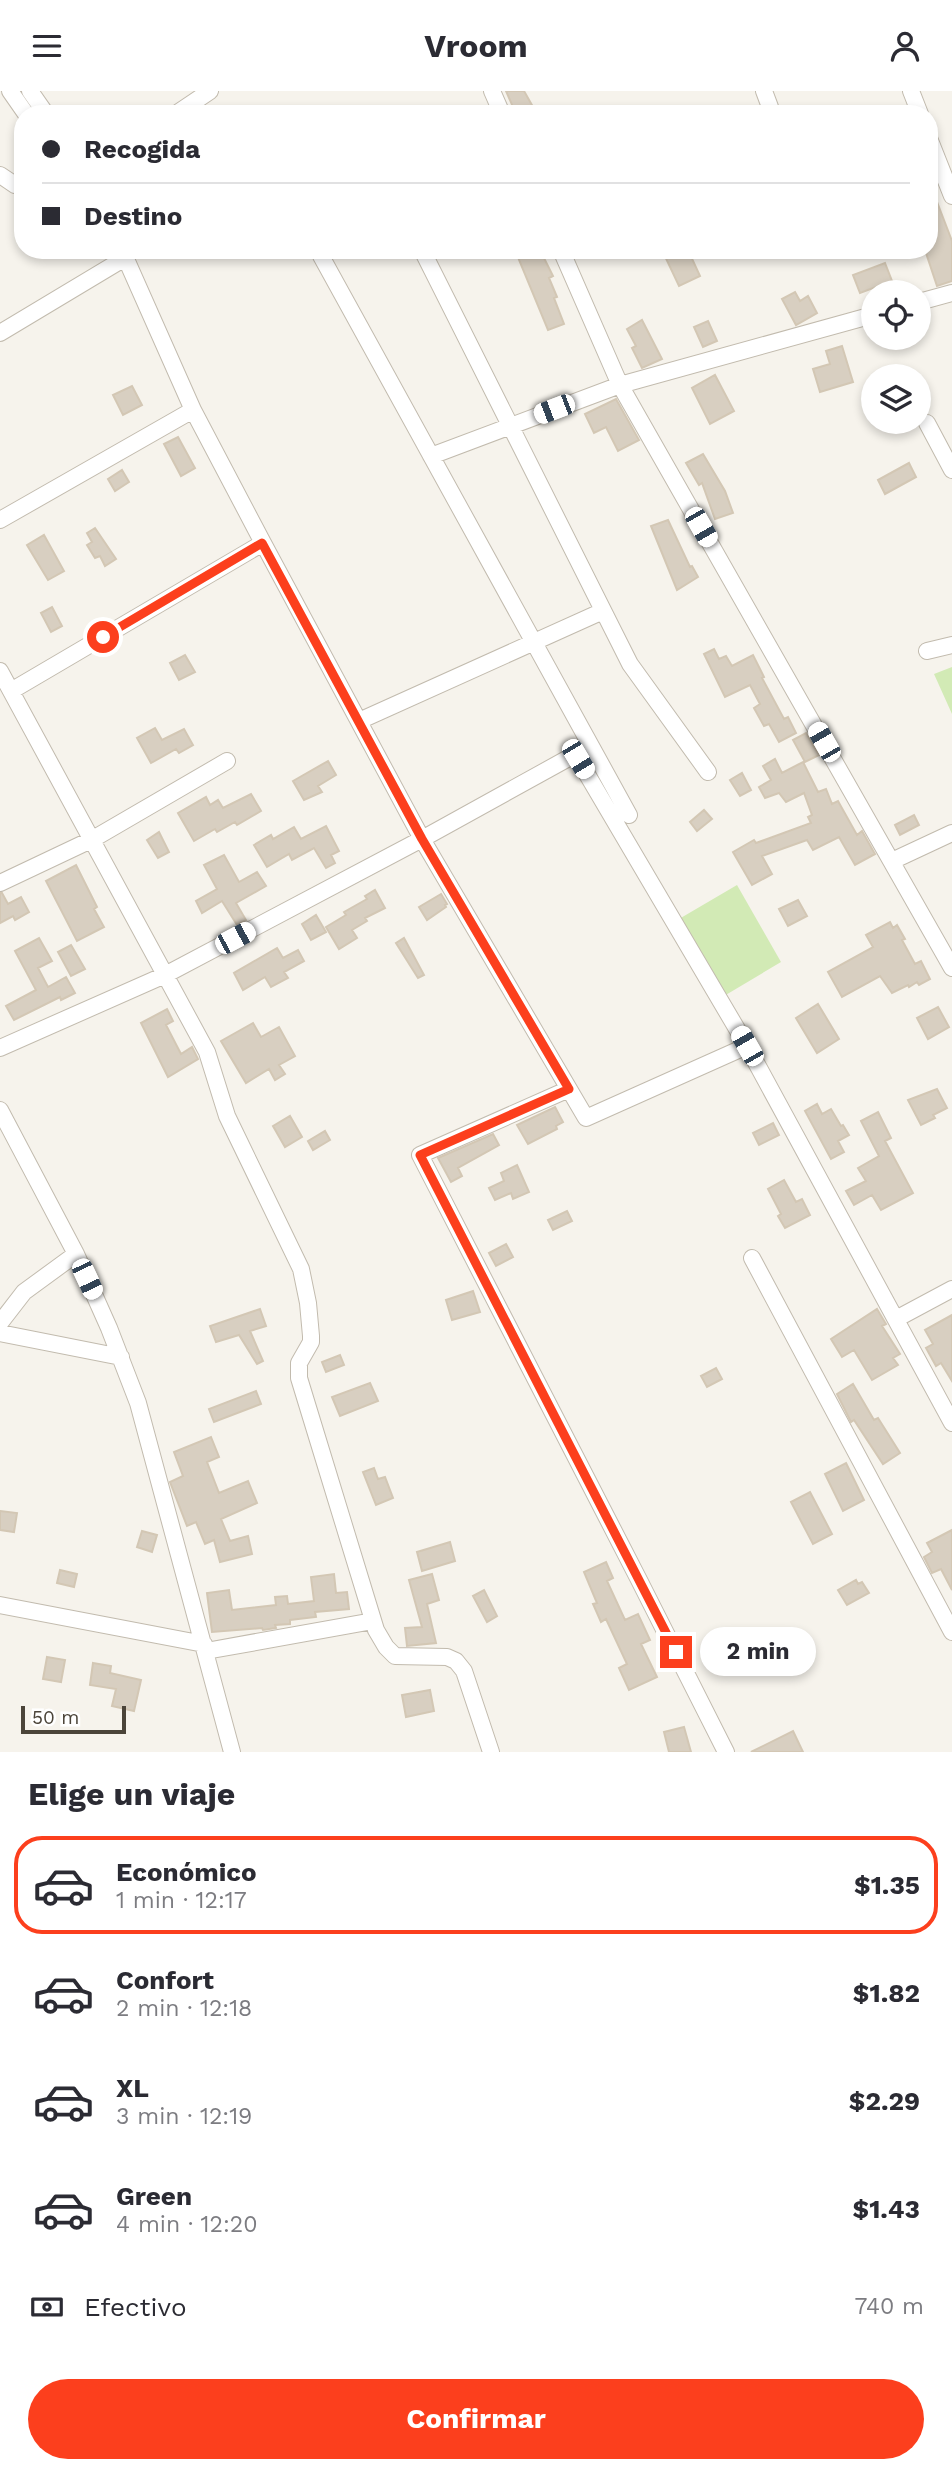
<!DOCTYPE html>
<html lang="es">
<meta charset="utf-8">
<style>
:root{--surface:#fff;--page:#f7f7f7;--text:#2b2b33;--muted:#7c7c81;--line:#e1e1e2;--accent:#fc3f1d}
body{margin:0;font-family:"Work Sans",sans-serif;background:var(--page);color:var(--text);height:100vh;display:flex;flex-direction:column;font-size:26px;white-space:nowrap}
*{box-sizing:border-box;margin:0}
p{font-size:23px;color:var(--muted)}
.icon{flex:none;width:38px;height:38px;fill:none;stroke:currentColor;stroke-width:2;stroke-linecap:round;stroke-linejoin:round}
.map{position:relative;height:1661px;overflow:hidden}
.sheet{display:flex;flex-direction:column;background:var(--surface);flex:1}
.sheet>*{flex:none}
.top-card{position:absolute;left:14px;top:14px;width:924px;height:154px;border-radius:28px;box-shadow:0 4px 10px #0003;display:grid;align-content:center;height:154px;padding:0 28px;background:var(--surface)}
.buttons{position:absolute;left:861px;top:189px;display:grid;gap:14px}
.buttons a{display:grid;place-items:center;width:70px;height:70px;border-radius:50%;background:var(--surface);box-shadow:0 4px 10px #0003;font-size:35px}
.scale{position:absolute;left:21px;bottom:18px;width:105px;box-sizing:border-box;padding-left:7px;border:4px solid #4b4439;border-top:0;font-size:19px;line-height:24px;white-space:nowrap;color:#4b4439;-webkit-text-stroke:5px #fff;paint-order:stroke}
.end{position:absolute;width:32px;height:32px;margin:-16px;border:9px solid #fc3f1d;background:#fff;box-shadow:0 0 0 4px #fff}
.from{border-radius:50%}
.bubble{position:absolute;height:49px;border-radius:24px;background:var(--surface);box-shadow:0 4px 10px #0003;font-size:23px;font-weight:700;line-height:49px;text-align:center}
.car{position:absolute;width:21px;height:42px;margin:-21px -10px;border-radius:9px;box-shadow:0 0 5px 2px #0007;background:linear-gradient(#fff 24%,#345 0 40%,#fff 0 76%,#345 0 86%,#fff 0)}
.top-card b{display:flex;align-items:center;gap:24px;height:66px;font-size:26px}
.top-card b+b{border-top:2px solid var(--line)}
.top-card i{width:18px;height:18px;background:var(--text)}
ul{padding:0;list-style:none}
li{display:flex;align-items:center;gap:21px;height:98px;margin:0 14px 10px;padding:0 14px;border:4px solid transparent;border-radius:28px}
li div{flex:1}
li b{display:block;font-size:26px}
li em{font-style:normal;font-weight:700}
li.current{border-color:var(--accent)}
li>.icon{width:63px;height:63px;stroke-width:1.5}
h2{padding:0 28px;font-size:32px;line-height:84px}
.pay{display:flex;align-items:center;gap:18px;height:77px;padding:0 28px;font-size:26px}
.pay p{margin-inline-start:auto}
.cta{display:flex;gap:14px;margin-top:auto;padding:14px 28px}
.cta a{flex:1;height:80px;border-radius:42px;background:var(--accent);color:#fff;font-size:28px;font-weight:700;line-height:80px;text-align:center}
header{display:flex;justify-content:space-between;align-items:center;height:91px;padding:0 28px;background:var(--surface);font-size:32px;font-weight:700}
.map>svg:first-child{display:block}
.green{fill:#d2eab5}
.building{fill:#d8cfc1;stroke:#d3c7b4;stroke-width:2}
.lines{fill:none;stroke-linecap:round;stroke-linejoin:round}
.minor-casing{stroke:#c2bbae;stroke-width:18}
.minor{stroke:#fff;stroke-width:16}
.route{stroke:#fc3f1d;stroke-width:9}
</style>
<header><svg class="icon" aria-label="menu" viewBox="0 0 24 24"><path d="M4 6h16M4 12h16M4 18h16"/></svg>Vroom<svg class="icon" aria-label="person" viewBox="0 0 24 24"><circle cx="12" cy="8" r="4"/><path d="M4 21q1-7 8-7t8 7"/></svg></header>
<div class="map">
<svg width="952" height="1661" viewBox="0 0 952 1661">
<rect width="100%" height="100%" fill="#f6f3ec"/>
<path class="green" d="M952,576V623L934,583Z
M737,794L781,871L724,905L679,828Z"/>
<path class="building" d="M506,0H524L537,23H516Z
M929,90L952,150V190L937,195L925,159H929Z
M515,159H540L553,185L549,187L557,206L554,207L564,233L548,239Z
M662,159H688L700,185L679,195Z
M885,172L892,190L860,202L853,184Z
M795,201L800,210L808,205L817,222L796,234L782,208Z
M642,229L662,268L642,277L632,257L636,255L627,238Z
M708,230L717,250L703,256L694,236Z
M842,255L853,291L820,301L813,278L830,273L826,260Z
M715,284L734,320L710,333L692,297Z
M132,295L142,314L123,324L113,304Z
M616,308L639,349L618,360L606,336L594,342L585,323Z
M178,346L195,377L181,385L164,353Z
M703,363L725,400L733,422L715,428L702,392L699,394L686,372Z
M909,372L916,386L885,403L878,389Z
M122,379L129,391L115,400L108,388Z
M668,429L690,476L692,475L698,486L677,499L651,435Z
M95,437L116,468L105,475L100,465L95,467L87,454L92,451L87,442Z
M44,444L64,480L48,489L27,454Z
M52,516L62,535L51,541L41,522Z
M714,558L719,568L726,565L732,575L753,564L764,586L762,587L784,628L788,626L796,642L779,651L769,633L764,635L754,617L760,613L750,594L725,606L704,563Z
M185,564L195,581L179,589L170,572Z
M155,637L162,649L184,638L193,654L179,662L176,658L151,672L137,647Z
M806,642L819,664L805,671L793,649Z
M775,668L782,682L803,671L818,701L826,698L832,713L838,710L857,744L862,740L875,763L855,774L839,746L813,759L807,749L762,765L772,783L752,794L733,761L754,749L756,752L811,732L808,726L812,724L804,702L786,711L779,702L765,707L759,696L771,689L763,675Z
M328,670L336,684L318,695L322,701L304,709L293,690Z
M742,682L751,699L740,705L730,689Z
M251,703L261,720L237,734L235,731L217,741L215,738L194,750L178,722L206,706L210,714L218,709L223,717Z
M704,719L712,728L697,740L690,731Z
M914,724L919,734L900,744L895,734Z
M326,735L339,760L331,764L335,772L326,777L314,757L292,769L289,763L267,776L254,754L271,744L273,748L294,736L301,748Z
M159,741L169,761L158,767L147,749Z
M224,764L239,791L257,781L266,795L236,812L246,829L237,834L222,810L202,822L196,810L217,798L204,774Z
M76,774L97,816L94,818L104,836L77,850L46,790Z
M375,799L385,817L365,827L367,830L352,839L357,847L339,858L326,836L346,824L344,821L367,808L365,805Z
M0,802H2L8,813L21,806L29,821L15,829L13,825L0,832Z
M441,803L447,813L445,814L446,816L427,829L419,816Z
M798,809L807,825L788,835L779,818Z
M316,824L326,841L311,849L302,833Z
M890,831L893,837L897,834L905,848L902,849L915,873L921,870L930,888L919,894L917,891L909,896L908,894L892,902L880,885L842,906L828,881L873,856L866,844Z
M39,847L52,870L38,877L48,896L66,886L75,902L61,909L60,906L14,929L6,915L36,899L15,860Z
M404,847L424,884L418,887L396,852Z
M71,854L85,878L71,885L58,861Z
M277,857L283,867L298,859L304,870L284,881L288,887L271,896L265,886L243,899L234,882Z
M818,913L839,948L817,962L796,927Z
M938,916L949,936L928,948L917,927Z
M167,918L173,930L166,934L181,963L192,956L198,968L168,986L141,932Z
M253,932L261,946L279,936L295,965L279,974L285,983L275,989L269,978L246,992L221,950Z
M937,998L947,1017L933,1024L935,1027L921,1034L908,1009Z
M817,1013L822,1023L831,1018L841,1035L843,1034L849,1044L838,1050L844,1061L831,1068L805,1020Z
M555,1016L563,1031L556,1035L557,1038L528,1053L517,1034Z
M878,1021L891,1047L885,1050L913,1102L881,1119L872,1104L854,1114L846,1100L866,1090L858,1077L879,1065L861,1030Z
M290,1025L302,1046L285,1056L273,1035Z
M773,1032L779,1044L759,1054L753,1042Z
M325,1040L330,1049L313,1059L308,1050Z
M493,1043L499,1054L458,1077L462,1085L451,1091L438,1067Z
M517,1074L529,1101L513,1108L511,1102L495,1109L489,1097L504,1090L501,1082Z
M784,1089L796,1111L802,1108L810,1124L785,1137L778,1125L781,1123L768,1098Z
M567,1120L572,1130L553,1139L548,1129Z
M506,1153L513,1166L496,1175L489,1162Z
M473,1200L480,1221L452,1229L446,1209Z
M260,1218L266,1235L250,1240L263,1270L257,1273L239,1244L216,1251L210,1235Z
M877,1218L886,1233L882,1235L900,1263L893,1267L898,1274L872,1289L854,1259L842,1266L831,1248Z
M952,1224V1290L941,1272L936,1275L926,1257L933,1253L925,1239Z
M340,1264L344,1274L326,1281L322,1271Z
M716,1277L722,1288L707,1296L701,1285Z
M370,1292L378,1310L340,1325L332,1306Z
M853,1293L874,1329L878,1327L900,1362L883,1373L854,1329L851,1331L837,1303Z
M256,1300L261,1313L214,1331L209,1318Z
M211,1346L219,1366L207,1371L219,1402L248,1390L257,1412L221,1428L230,1450L248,1445L252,1463L220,1471L214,1449L205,1453L196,1431L187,1435L170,1391L183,1385L174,1361Z
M846,1372L864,1409L843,1420L825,1383Z
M374,1377L378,1388L385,1386L393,1407L376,1414L363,1381Z
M810,1401L832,1443L813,1453L791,1411Z
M0,1420L17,1422L14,1441L0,1439Z
M952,1439V1499L941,1478L932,1482L924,1466L932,1461L927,1452Z
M142,1440L157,1444L152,1461L137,1456Z
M450,1451L455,1470L422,1480L417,1461Z
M606,1471L613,1487L607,1490L625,1529L638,1523L650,1549L641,1553L657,1586L629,1599L619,1577L627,1573L606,1528L601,1531L593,1513L597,1512L584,1481Z
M60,1479L77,1483L74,1496L57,1492Z
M334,1483L336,1502L347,1501L349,1518L315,1521L316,1526L290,1529V1533L275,1534L276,1537L263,1539L262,1537L212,1541L207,1502L229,1499L232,1519L276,1514L275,1506L287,1505L288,1513L314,1510L311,1486Z
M432,1483L439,1509L427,1513L436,1552L407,1555L405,1537L422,1536L409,1489Z
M856,1489L858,1493L862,1491L869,1502L847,1514L838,1499Z
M484,1499L497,1525L487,1531L473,1505Z
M47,1566L65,1569L61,1591L43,1588Z
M93,1572L111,1575L110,1582L141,1589L134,1620L112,1615L116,1598L90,1594Z
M430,1599L434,1620L406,1626L402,1604Z
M684,1636L691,1661H669L664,1641Z
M793,1640L803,1661H751Z"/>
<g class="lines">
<defs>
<path id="minor" d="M10,0L26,23
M30,0L46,23
M492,0L502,23
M764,0L770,16
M911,0L920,23
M176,23L210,0
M929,47L952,105
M0,84L15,94L23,96
M122,159L193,319L263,452L422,748L586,1027L747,955
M422,159L630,573L708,681
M561,159L620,294L952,877
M321,165L629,724
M919,211L952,202
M0,242L125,167
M927,332L952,379
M431,365L620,294L873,224
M0,429L193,319
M927,560L952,554
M0,580L207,961L227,1025L301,1178L308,1212L311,1245V1251L299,1272V1287L376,1539L386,1556L395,1565L447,1566L456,1570L464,1580L491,1661
M11,600L263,452
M359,630L603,520
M892,770L952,742
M0,792L93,748L227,670
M0,957L165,884L422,748L574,664L578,668L747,955L952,1332
M569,998L420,1064L638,1487L726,1661
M0,1019L76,1163L109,1237L138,1312L232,1661
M752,1167L952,1541
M896,1228L952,1198
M0,1232L24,1201L76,1163
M0,1242L121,1266
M0,1514L204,1553
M206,1560L373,1530"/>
</defs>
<use href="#minor" class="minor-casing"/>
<use href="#minor" class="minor"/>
</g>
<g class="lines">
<path class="route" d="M103,546L262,452L422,748L569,998L420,1064L676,1561"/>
</g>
</svg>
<div class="buttons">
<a><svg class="icon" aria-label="locate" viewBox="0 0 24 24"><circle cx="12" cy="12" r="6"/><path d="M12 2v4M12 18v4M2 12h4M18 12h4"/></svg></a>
<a><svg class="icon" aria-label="layers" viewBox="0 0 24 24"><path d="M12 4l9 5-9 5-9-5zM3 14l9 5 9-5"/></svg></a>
</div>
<div class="scale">50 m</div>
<i class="end from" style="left:103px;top:546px"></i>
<i class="end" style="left:676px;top:1561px"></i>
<div class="bubble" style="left:700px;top:1536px;width:116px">2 min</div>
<i class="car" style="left:554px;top:318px;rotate:249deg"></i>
<i class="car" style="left:701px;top:436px;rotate:150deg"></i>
<i class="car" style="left:824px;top:651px;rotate:330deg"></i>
<i class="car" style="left:578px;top:668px;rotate:149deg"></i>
<i class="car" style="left:235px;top:847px;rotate:62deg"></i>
<i class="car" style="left:747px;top:955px;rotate:330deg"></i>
<i class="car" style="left:87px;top:1188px;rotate:155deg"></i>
<div class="top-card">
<b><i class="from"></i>Recogida</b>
<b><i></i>Destino</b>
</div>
</div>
<section class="sheet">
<h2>Elige un viaje</h2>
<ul>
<li class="current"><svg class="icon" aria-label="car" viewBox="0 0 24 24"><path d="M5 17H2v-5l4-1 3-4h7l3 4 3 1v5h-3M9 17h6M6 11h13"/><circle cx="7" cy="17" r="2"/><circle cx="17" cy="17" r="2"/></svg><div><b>Económico</b><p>1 min · 12:17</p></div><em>$1.35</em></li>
<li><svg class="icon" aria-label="car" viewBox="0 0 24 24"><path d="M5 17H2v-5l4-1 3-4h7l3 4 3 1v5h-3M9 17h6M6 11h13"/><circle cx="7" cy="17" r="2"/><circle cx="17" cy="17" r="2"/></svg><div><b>Confort</b><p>2 min · 12:18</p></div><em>$1.82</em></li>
<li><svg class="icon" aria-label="car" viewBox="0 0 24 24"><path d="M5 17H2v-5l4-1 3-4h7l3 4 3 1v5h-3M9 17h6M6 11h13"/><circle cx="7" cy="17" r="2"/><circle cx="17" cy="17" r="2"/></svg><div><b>XL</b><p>3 min · 12:19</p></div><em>$2.29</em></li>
<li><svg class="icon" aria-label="car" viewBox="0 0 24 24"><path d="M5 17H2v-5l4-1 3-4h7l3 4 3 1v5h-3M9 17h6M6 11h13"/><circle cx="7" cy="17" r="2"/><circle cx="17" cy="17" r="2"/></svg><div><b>Green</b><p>4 min · 12:20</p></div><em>$1.43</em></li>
</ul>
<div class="pay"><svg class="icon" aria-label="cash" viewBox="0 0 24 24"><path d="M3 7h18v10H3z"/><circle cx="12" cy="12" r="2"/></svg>Efectivo<p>740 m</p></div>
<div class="cta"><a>Confirmar</a></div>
</section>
